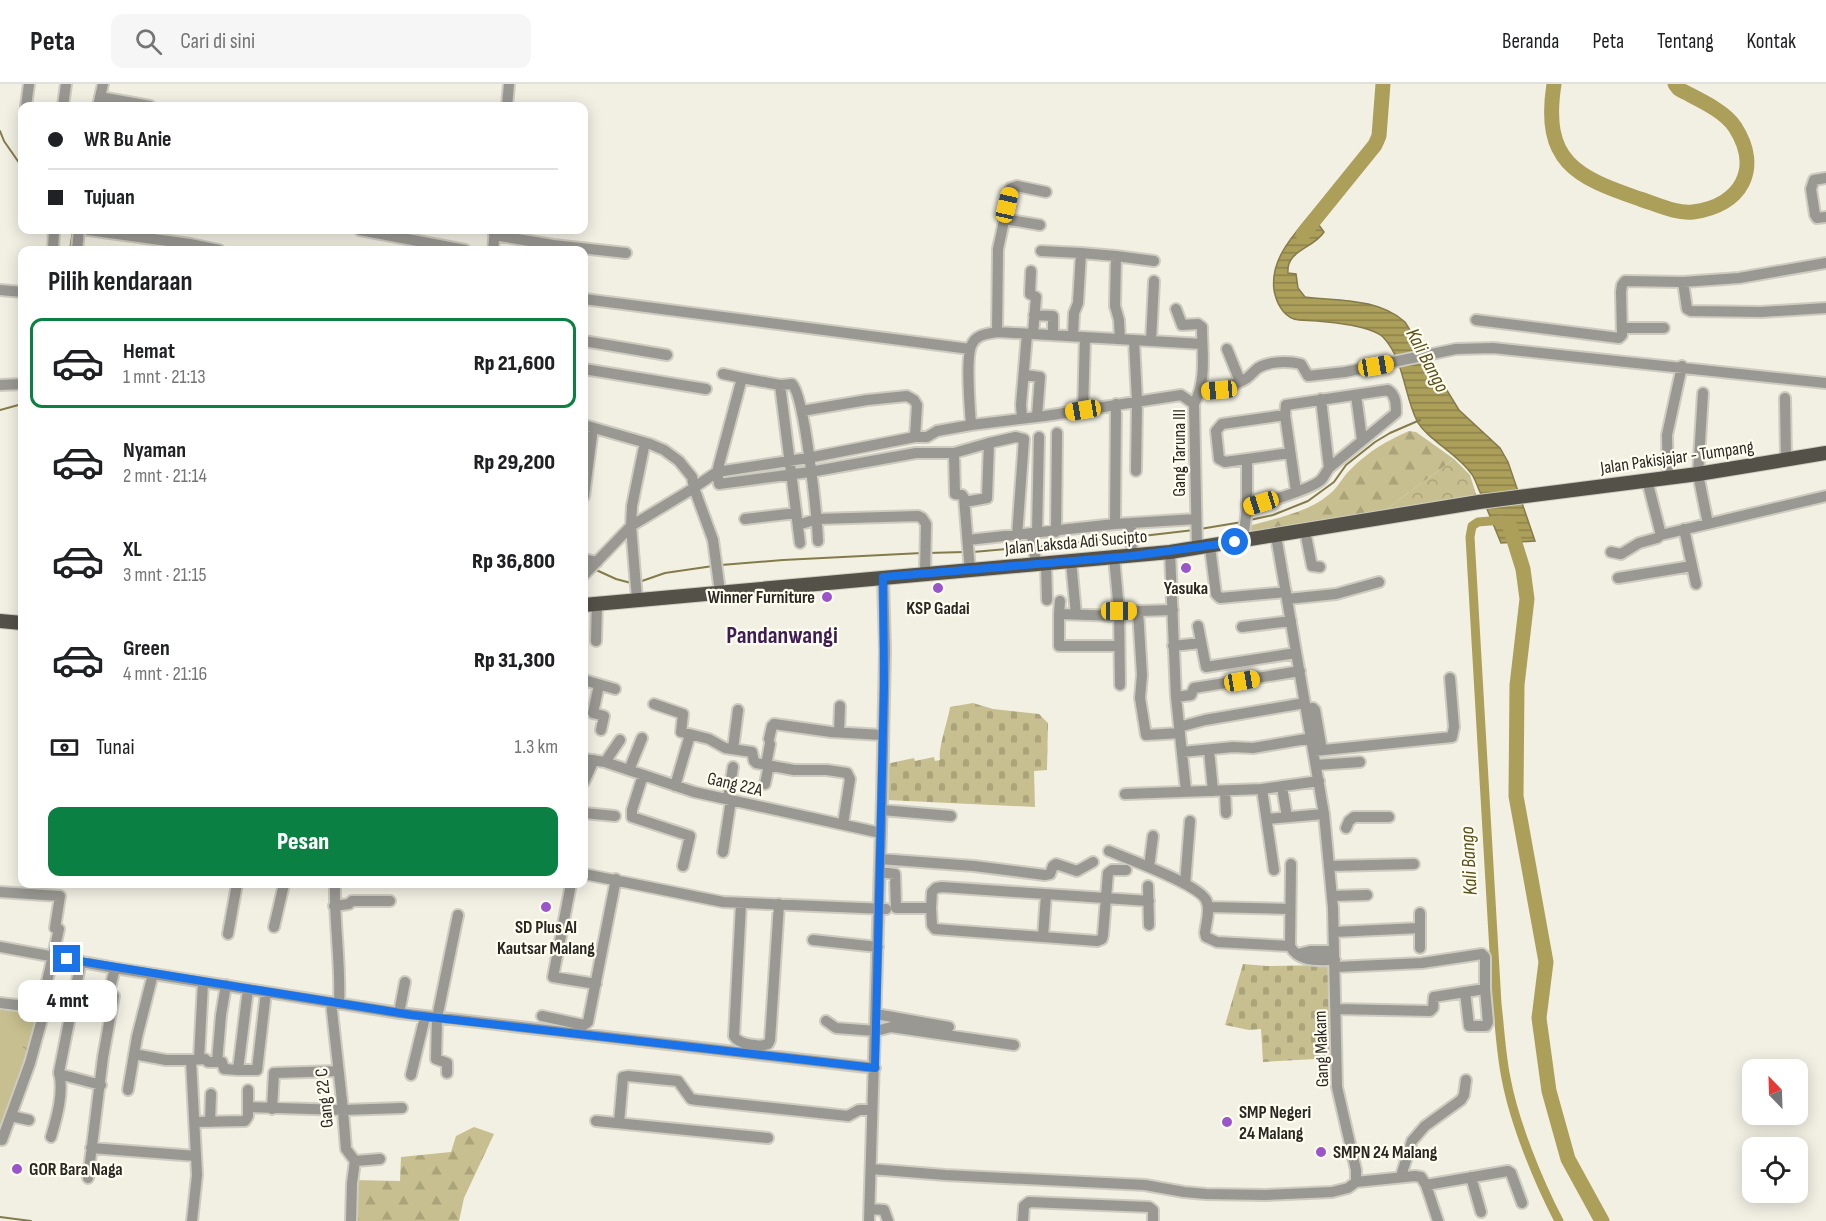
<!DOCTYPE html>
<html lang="id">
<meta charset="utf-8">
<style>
:root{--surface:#fff;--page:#f6f6f6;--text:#202124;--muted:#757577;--line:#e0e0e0;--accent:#0b8043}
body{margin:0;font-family:"Sofia Sans Condensed",sans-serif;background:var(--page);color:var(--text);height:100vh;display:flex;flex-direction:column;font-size:22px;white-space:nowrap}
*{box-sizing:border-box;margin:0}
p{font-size:20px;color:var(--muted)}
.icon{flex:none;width:33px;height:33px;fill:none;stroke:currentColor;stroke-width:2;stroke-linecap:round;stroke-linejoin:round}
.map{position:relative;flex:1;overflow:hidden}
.sheet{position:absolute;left:18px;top:162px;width:570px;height:642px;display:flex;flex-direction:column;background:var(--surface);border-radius:12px;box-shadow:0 3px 15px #0003}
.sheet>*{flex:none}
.banner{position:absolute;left:18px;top:18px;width:570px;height:132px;border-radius:12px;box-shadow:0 3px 15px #0003;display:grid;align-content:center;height:132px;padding:0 30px;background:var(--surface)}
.needle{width:39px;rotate:337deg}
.tools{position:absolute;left:1742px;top:975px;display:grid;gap:12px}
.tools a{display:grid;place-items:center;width:66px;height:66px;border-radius:12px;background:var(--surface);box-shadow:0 3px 15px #0003;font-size:30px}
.end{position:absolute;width:27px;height:27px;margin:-14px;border:8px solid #1a73e8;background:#fff;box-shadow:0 0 0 3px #fff}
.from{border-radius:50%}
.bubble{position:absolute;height:42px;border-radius:12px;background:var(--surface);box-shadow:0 3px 15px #0003;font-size:20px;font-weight:800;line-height:42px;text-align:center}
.car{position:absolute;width:18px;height:36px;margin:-18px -9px;border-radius:8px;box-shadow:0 0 4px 2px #0007;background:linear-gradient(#f5c518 24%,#345 0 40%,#f5c518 0 76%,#345 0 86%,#f5c518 0)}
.banner b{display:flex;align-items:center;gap:21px;height:57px;font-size:22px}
.banner b+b{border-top:2px solid var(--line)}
.banner i{width:15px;height:15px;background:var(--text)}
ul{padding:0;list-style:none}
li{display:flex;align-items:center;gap:18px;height:90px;margin:0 12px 9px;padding:0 18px;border:3px solid transparent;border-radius:12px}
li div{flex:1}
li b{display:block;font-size:22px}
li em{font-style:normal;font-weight:800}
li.selected{border-color:var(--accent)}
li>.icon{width:54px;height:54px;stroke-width:1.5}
h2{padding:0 30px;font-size:27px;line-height:72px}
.pay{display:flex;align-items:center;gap:15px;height:66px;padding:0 30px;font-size:22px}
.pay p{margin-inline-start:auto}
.cta{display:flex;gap:12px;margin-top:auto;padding:12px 30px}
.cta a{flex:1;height:69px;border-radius:12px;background:var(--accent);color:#fff;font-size:24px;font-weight:800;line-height:69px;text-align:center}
header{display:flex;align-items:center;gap:36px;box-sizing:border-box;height:84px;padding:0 30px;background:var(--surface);border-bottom:2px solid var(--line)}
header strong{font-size:28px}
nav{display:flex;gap:33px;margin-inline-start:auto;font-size:21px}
.search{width:420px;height:54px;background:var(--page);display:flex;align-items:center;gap:15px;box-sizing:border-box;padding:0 21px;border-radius:12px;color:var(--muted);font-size:22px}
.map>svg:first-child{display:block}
.forest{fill:url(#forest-firs)}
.cemetery{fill:url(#cemetery-stones)}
.park{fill:url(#park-crowns)}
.pitch{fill:#c7bf8f}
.water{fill:url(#water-rules);stroke:#857b4a;stroke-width:1.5}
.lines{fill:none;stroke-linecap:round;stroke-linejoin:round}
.stream{stroke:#857b4a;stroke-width:2}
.canal{stroke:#ac9f5a;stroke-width:9}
.river{stroke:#ac9f5a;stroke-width:15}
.minor-casing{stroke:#ceccc0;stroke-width:14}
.major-casing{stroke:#ceccc0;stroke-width:16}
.minor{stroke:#999892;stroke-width:10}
.major{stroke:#535148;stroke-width:14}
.route{stroke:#1a73e8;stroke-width:8}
.poi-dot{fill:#9b55ca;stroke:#fffdf0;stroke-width:2}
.labels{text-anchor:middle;stroke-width:4.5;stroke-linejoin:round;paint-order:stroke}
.street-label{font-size:18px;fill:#292823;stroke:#fffdf0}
.poi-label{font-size:18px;font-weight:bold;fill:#292823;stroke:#fffdf0}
.water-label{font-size:20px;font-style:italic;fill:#584f1a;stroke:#fffdf0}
.district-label{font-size:24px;font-weight:bold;fill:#3d1c53;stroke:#fffdf0}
</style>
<header>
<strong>Peta</strong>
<div class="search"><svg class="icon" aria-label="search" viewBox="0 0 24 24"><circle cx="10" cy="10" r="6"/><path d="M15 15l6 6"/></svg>Cari di sini</div>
<nav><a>Beranda</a><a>Peta</a><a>Tentang</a><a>Kontak</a></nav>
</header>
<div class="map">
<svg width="1826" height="1137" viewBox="0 0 1826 1137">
<defs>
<pattern id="forest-firs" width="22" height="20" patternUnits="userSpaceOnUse" patternTransform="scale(1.5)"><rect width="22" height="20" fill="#c7bf8f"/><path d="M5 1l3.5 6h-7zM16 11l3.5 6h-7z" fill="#aba47b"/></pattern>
<pattern id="cemetery-stones" width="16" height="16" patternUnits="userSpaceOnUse" patternTransform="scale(1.5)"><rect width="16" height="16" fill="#c7bf8f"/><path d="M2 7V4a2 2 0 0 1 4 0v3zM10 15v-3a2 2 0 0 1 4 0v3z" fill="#aba47b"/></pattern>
<pattern id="park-crowns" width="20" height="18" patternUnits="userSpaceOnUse" patternTransform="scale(1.5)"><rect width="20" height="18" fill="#c7bf8f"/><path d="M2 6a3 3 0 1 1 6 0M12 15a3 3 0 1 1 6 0" fill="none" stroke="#aba47b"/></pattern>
<pattern id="water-rules" width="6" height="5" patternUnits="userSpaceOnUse" patternTransform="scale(1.5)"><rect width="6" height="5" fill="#ac9f5a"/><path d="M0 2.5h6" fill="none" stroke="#8c824a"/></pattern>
</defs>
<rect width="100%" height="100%" fill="#f2f0e3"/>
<path class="forest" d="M1409,347L1416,348L1454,375L1384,427L1246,451L1248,442C1277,434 1311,428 1333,407C1340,400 1344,391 1351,385C1369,367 1386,357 1409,347Z
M474,1043L494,1050L464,1114L459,1137H353L354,1096L400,1097L401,1073L451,1068L456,1052Z"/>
<path class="cemetery" d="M973,619L993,625L1039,630L1048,639L1047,686L1034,687L1035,723L886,716V680L914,674L915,677L934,673L935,677L940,676C938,664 948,637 950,623Z
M1243,880L1267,882L1331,881L1333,974L1263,978L1261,945L1249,946L1225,941Z"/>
<path class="park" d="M1454,375L1470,391L1477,413L1384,427Z
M0,924L35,928L41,932L0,1053Z"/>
<path class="pitch" d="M0,932L29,937L6,1036L0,1035Z"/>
<path class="water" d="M1311,130L1324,148C1313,165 1286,166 1288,189L1296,190L1298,204L1305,213C1339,217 1378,214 1405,238L1459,326L1500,364L1508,378L1535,457L1501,459C1494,442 1487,425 1480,408C1477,402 1475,393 1470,388C1457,370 1426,354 1417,337C1404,311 1404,275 1383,253C1371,242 1333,238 1317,237C1310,236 1300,237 1294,235C1282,231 1276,217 1274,206C1270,175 1293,152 1311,130Z"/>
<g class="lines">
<path class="stream" d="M0,47L4,57L22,83
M70,166L73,146
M0,326L22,320
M1250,436L1273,431L1308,417L1334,398L1346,381L1375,358L1390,349L1420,336
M1200,445L1242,438
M1134,453L1194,446
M1036,463L1129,453
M973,468L1030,463
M928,469L964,468
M721,481L783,476L922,469
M594,485L616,495L631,499
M639,498L665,489L713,482
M0,1133L31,1137"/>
<path class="canal" d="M1502,436L1478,438L1472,442L1470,453L1497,920C1500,945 1501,970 1506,994C1514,1038 1538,1097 1559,1137"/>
<path class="river" d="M1554,0C1542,77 1575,93 1640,115C1656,120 1676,130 1693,128C1741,122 1762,85 1735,43C1724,26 1697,15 1679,5L1675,0
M1303,150L1375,61L1379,52L1383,0
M1509,440L1523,485L1527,515L1517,601L1516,712L1546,878L1539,934L1549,1007L1568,1075L1602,1137"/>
<defs>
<path id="minor" d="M100,13L150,22
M26,22L29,0
M63,22L66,0
M98,22L103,0
M507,22L509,0
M1826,94L1814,96L1811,105L1815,131L1817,134L1826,133
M1004,135L1040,141
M88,146L190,160L219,166
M360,146L465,166
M494,151L553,161L626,169
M53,166L54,146
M77,166L79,146
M493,166L495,146
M1041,167L1081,169L1078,219L1074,229L1073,252
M1081,169L1116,172L1115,222L1119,236L1120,255
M1116,172L1154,177
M1031,187L1030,210L1036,213L1033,250
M1683,198L1687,225L1691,227L1761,228L1826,224
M0,206L22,208
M584,215L970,265
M1176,225L1182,241L1198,240L1202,243C1202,270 1207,296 1194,320L1197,464
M1034,231L1053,232V251
M1476,236L1619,254L1622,251L1621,208L1622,201L1625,197L1683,198L1739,194L1826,179
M1622,244H1664
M997,248L998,165L1011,104L1017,102L1046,108
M1134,256L1137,317L1136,387
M584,257L667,271
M1151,257L1154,197
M1227,265L1240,297
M584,285L706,305
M723,290L742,294
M1025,291L1040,293L1037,332
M0,301L22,300
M780,301L800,459
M1201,308C1217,306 1233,303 1247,294C1251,291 1254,287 1258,284C1269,277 1289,277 1301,280L1308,292L1345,288L1456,265L1493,264L1826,299
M1703,309L1698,390L1708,440
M1356,311L1362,356
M1785,314L1786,376
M1321,315L1329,384
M1083,326L1085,254
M802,327L867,316L907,312L914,316L917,321L915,353
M1285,331L1222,340L1216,347L1219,375L1225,378L1290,369
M1022,334L1021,321L1027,250
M584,341L650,360L664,366L679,377L692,393L694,404L713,456L720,508
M971,341C970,324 965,273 972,260C977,250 987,250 997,248L1202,260
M954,369L955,410L962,411L964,414L970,487
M1668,393L1667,351L1682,282
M584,412L593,344
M965,418L987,414L989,359L1016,353L1024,355L1017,452
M1247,424C1263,419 1310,406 1321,396C1324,393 1326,388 1329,384L1396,329C1396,320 1396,311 1388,306L1286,321L1285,331L1296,407
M745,435L796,429
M1131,439L1132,472
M1115,440L1116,320
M798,441L817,435L918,432L922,434L926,440L925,489
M1684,445L1696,500
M1305,447L1312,482L1320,483
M1056,448L1057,349
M1037,449L1039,353
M1032,451L1036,480
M1661,451L1826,412
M968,456L1115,440L1196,435
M818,457C817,434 805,312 792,300L780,301L742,294L717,388L719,400L810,388L916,369H954L989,359
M1243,457L1247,424V376
M1210,463L1216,510L1220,514L1286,508
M1170,468L1176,613L1186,707
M1611,468L1621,470L1639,459L1657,454L1661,451L1647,396
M1114,473L1119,527H1138
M584,475L597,478
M1071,477L1076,530
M1046,479L1047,516
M584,491L631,442L689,407L717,388L808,374L915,353H927L937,347L971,341L1045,332L1181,311L1194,320
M1618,494L1692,482
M637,515L631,442L632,422L644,363
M1287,515L1336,510L1379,498
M1173,526L1138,527L1142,591L1140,614L1146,651L1180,649
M1119,527L1120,601
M1059,530L1060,517
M1119,532L1059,530V562H1119
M1198,542L1206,583L1296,569
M1242,543L1291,537
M596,557L597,519
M1173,562L1201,559
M584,596L615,605
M599,601L593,629L604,632L601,646
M1176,613L1191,611L1194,604L1300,587
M654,620L683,630L681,648L709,655L725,664L752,668L754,677L756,679L794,686H827L847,689L850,695L843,740
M1306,625L1313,624L1315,626L1322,666
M1179,643L1205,636L1305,619
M839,648L840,622
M769,655L772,642L774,640L831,648L882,651
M733,665L738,626
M1209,666L1213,707
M1314,667L1452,653L1454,643L1450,594
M1182,668L1233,663L1253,664L1312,654
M584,675L605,678L694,708L881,749
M605,678L620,656
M766,681L770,660
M1316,681L1360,678
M629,686L642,654
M643,691L632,726V733L690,752L683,782
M584,698L594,676
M765,700L769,681
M675,702L690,651
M1282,703L1287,733
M1262,705L1274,786
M1225,707L1226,729
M1125,710L1262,705L1319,697
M728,715L733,683
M882,726L951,732
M584,729L615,732
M1267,735L1324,730
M1346,744L1349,737L1354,733H1389
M1109,767C1128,775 1198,800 1206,816C1211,825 1206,839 1205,849L1206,853L1217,858L1290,862C1299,879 1318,876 1335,876
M723,768L731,716
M880,775L974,782L1045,791L1050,790L1053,782L1056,780L1077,787L1093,778
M1330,782L1414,780
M1149,783L1153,752
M880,788L895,790L896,824H931L932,841L935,845L1097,857L1102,855L1103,851L1108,789L1112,786H1126
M584,790L723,818L886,825
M335,800C334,840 341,879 339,920
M571,800L553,893L596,900
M1185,800L1190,737
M1148,802L1149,841
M0,808L60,812L55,844L59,845L41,924
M1332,812L1367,811
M741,820L734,952C739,961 759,963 768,960L770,956L779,820
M334,822L349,820L352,817H390
M1209,823L1290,825
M931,824L932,808L936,804L942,803L1149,817
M1420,829V864
M274,843L284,800
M1334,848L1420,844
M228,850L237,800
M1043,853L1046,811
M813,856L878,863
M1290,862L1291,780
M0,863L115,884L399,929L875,984
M1298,870L1310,867H1334
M1336,883L1422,879L1482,870L1485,873V905L1465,908
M331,918L343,1026L346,1065L355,1077L380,1075
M0,919L41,924L44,928L30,979L2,1056
M1336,925L1430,927L1433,924L1434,913L1465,908L1469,942H1486L1488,938L1485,905
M399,929L405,898
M876,930L949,943
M542,932L584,941L588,938L616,795
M826,937L836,944L876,947L891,943L1014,961
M134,970L166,976H191L197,1091L192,1137
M199,975L203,898
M191,976L205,975L208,978H217L221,931L226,901
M217,978H222L224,985L238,986L248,905
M238,986H257L266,908
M447,989V979L436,975L437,934L458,831
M59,990L101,1001
M411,991L425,933
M128,1006L137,953L153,890
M249,1023L343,1026L402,1024
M272,1025L274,989L338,987
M11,1032L29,1036
M596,1037L768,1054
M195,1038L245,1037L248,1032V1006
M210,1038L211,1010
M619,1039L623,993L628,992L678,997L691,1015L697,1016L848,1032L859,1026H872
M51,1053C57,1033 64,1008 59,988L81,877
M91,1064L196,1072
M871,1085L945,1091L1145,1101L1184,1108L1206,1110L1265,1111L1332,1108L1348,1104L1356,1098V1086L1337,1003L1333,824L1324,730L1276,452
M1401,1092L1412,1057L1425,1042L1461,1016L1464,1011L1466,996
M1471,1093L1481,1128
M88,1094L103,973L114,912L109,908L115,884
M1356,1098L1415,1092L1421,1093L1426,1101L1508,1087L1511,1089L1522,1119
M1426,1101L1438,1137
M870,1125L884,1126L888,1137
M351,1137L352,1099L355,1077
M869,1137L882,713L885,566L883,493
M1023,1137L1024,1122L1029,1118L1149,1123L1153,1126V1137"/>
<path id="major" d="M584,521L1170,468L1479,418L1698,390L1826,369
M0,537L22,539"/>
</defs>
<use href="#minor" class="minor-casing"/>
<use href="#major" class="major-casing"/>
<use href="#minor" class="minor"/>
<use href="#major" class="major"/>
</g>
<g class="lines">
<path class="route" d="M67,875L412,931L875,984L884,603L883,493L1132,472L1235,458"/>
</g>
<g class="poi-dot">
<circle cx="1186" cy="484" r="6"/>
<circle cx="938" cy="504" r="6"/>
<circle cx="827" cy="513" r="6"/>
<circle cx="546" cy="823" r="6"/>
<circle cx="1227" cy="1038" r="6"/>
<circle cx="1321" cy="1068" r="6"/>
<circle cx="17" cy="1085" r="6"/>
</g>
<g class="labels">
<g class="street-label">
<text transform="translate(1179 369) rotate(-90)" y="6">Gang Taruna III</text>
<text transform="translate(1677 373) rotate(-8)" y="6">Jalan Pakisjajar - Tumpang</text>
<text transform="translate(1076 458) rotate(-5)" y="6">Jalan Laksda Adi Sucipto</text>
<text transform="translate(735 700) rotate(13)" y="6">Gang 22A</text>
<text transform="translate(1321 965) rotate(-92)" y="6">Gang Makam</text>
<text transform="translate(324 1014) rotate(-96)" y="6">Gang 22 C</text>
</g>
<g class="poi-label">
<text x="1186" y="510">Yasuka</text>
<text x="815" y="519" text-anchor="end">Winner Furniture</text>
<text x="938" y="530">KSP Gadai</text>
<text x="546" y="849">SD Plus Al<tspan x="546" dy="21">Kautsar Malang</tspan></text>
<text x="1239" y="1034" text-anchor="start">SMP Negeri<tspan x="1239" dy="21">24 Malang</tspan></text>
<text x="1333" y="1074" text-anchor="start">SMPN 24 Malang</text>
<text x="29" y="1091" text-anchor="start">GOR Bara Naga</text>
</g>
<g class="water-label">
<text transform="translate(1428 276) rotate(62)" y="7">Kali Bango</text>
<text transform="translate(1468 777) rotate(-93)" y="7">Kali Bango</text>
</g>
<g class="district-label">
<text x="782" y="559">Pandanwangi</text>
</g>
</g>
</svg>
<div class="tools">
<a><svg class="needle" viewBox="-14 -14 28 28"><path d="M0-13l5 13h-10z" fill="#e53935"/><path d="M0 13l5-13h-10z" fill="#757577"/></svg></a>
<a><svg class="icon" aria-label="locate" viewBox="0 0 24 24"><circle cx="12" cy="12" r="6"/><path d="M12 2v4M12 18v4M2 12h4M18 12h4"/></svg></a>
</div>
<i class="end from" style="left:1235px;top:458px"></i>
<i class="end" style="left:67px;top:875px"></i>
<div class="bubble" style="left:18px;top:896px;width:99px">4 mnt</div>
<i class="car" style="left:1007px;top:121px;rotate:13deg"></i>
<i class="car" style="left:1376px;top:282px;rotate:80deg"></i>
<i class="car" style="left:1219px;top:306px;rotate:265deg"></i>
<i class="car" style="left:1083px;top:326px;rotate:261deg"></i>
<i class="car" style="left:1261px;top:419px;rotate:253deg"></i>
<i class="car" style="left:1119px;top:527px;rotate:90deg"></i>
<i class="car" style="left:1242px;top:597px;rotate:81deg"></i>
<div class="banner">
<b><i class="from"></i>WR Bu Anie</b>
<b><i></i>Tujuan</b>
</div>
<section class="sheet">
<h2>Pilih kendaraan</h2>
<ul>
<li class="selected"><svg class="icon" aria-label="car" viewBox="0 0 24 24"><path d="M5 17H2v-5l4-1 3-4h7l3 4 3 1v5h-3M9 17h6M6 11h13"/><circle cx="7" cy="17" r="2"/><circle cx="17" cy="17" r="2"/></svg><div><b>Hemat</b><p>1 mnt · 21:13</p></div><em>Rp 21,600</em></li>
<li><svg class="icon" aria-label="car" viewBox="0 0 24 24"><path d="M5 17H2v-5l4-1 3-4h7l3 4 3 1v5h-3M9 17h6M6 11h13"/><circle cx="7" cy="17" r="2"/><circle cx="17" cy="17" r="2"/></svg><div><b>Nyaman</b><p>2 mnt · 21:14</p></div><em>Rp 29,200</em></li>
<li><svg class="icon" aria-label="car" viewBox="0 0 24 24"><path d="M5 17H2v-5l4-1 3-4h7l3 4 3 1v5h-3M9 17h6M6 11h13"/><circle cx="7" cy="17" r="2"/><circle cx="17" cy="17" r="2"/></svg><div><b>XL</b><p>3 mnt · 21:15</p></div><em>Rp 36,800</em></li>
<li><svg class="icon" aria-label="car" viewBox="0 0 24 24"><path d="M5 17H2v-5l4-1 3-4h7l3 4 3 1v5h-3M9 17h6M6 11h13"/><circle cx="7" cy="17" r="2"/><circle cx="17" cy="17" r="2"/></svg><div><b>Green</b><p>4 mnt · 21:16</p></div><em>Rp 31,300</em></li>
</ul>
<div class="pay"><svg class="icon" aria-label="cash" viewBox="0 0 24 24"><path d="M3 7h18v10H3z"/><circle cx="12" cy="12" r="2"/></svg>Tunai<p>1.3 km</p></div>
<div class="cta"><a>Pesan</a></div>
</section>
</div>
